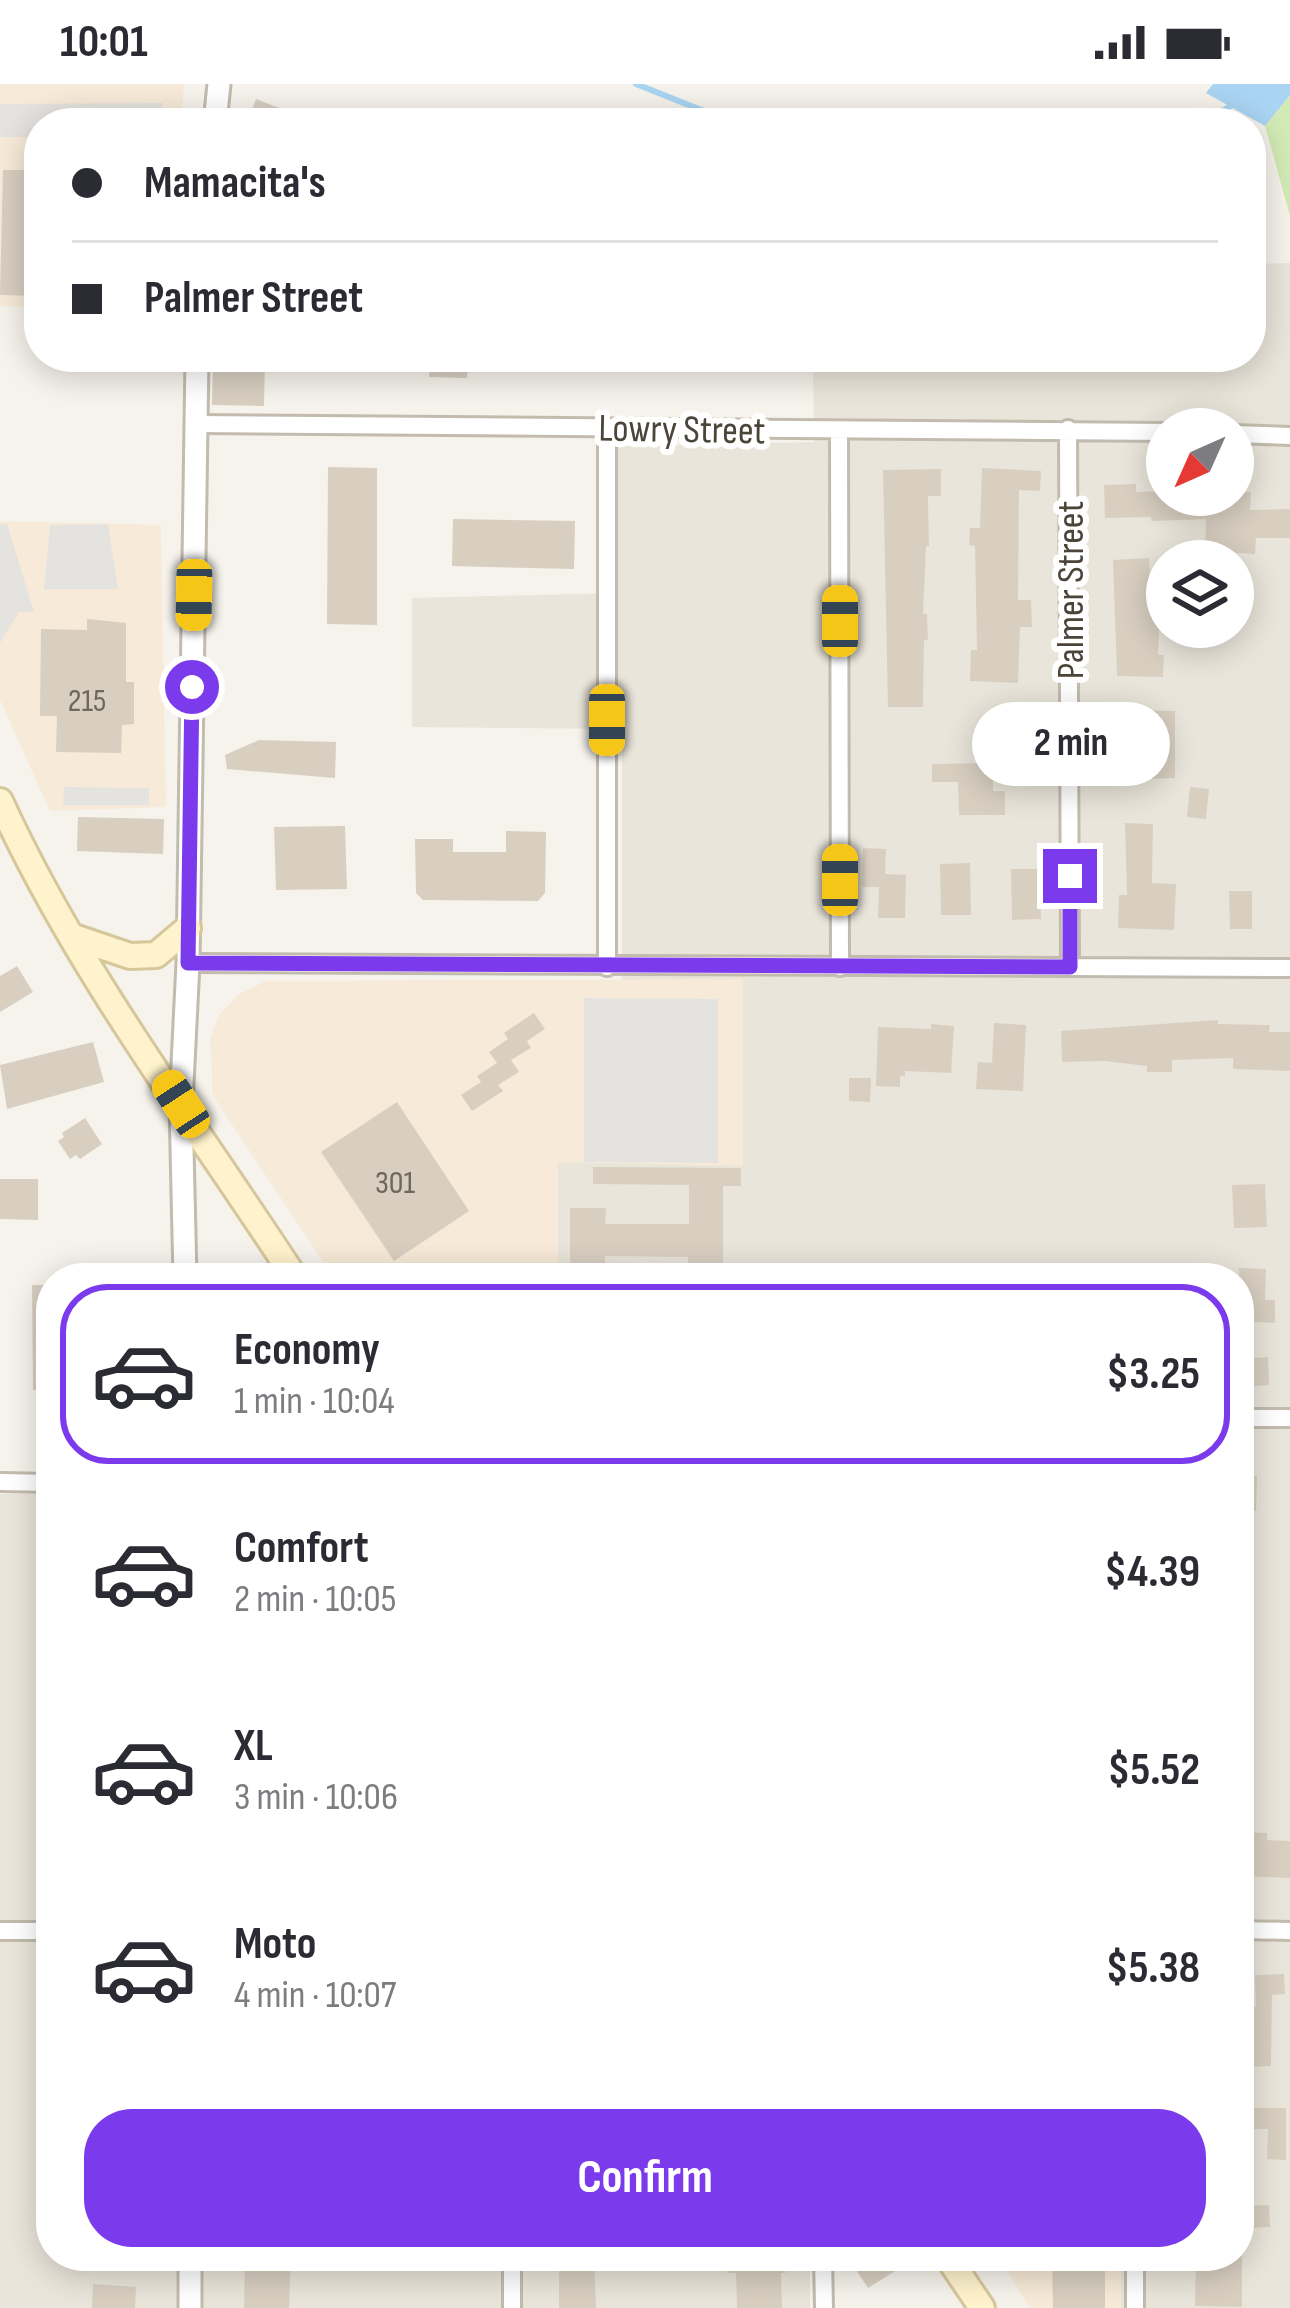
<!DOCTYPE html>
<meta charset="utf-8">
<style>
:root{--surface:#fff;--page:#f7f7f7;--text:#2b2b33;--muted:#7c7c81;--line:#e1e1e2;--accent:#7c3aed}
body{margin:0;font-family:"Sofia Sans Condensed",sans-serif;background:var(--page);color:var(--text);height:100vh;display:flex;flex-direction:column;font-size:45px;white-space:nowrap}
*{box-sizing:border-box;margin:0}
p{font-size:39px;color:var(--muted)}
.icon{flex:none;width:66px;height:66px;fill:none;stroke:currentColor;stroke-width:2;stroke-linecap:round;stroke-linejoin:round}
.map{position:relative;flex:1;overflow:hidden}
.side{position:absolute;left:36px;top:1179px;width:1218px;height:1008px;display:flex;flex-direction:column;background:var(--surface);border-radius:48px;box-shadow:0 6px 30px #0003}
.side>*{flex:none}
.banner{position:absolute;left:24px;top:24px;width:1242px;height:264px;border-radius:48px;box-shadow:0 6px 30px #0003;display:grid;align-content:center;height:264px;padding:0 48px;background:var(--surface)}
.needle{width:78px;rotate:225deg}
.fabs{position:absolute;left:1146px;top:324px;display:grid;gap:24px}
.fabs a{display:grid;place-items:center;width:108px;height:108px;border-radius:50%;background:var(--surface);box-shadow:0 6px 30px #0003;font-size:60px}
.end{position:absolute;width:54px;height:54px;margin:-27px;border:15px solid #7c3aed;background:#fff;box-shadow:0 0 0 6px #fff}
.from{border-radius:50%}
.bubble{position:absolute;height:84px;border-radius:42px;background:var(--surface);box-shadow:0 6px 30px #0003;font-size:39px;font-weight:700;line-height:84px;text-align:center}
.car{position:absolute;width:36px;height:72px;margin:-36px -18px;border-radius:15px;box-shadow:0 0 9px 3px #0007;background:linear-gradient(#f5c518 24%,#345 0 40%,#f5c518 0 76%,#345 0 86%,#f5c518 0)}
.banner b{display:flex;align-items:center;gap:42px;height:114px;font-size:45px}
.banner b+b{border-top:3px solid var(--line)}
.banner i{width:30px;height:30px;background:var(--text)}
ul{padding:21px 0 0;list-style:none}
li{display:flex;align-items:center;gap:36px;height:180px;margin:0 24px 18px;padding:0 24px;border:6px solid transparent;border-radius:48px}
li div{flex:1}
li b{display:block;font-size:45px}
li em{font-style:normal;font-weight:700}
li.on{border-color:var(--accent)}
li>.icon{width:108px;height:108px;stroke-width:1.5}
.button{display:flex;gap:24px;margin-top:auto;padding:24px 48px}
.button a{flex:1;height:138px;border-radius:48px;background:var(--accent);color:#fff;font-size:48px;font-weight:700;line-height:138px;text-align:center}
.status{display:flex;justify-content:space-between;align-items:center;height:84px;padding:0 60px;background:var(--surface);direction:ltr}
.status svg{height:33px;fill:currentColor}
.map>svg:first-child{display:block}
.residential{fill:#eae5da;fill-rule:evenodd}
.commercial{fill:#f7ead8}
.green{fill:#d2eab5}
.parking{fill:#e5e3e0}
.water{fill:#a9d4f2}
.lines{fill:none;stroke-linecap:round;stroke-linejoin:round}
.stream{stroke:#a9d4f2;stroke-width:6}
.building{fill:#d8cfc1}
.minor-casing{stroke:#c2bbae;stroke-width:22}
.tertiary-casing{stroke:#c2bbae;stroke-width:27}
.secondary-casing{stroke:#d6c79b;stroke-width:30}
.minor{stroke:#fff;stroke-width:16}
.tertiary{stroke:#fff;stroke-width:21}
.secondary{stroke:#fff3cd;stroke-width:24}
.route{stroke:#7c3aed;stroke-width:15}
.labels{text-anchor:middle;stroke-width:12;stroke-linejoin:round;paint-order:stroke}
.number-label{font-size:33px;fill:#6e675b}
.street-label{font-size:39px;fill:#4b4439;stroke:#fff}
</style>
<div class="status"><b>10:01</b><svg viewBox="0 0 49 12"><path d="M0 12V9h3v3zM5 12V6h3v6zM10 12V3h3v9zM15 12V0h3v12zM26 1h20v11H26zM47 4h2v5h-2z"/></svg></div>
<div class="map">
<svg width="1290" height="2224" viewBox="0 0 1290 2224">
<rect width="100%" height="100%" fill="#f6f3ec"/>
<path class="residential" d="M1290,179V2224H1121L1120,2172H1239V1194H558L557,1077L743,896H622V645L412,643V514L617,509L615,362L814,358L813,273H1251V180ZM1167,345H1233V411H1167ZM1167,477H1233V543H1167Z
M0,1410H51V2172H810V2224H0Z"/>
<path class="commercial" d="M0,0H184L181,39H39V223L0,222Z
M0,437L161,441L166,723L50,727L0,616Z
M743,895V1082L558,1078V1194H334L213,1012L210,955L219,931L239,910L266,897Z
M998,2172H1120L1121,2224H1030Z"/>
<path class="green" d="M1290,11V132L1265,42Z"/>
<path class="parking" d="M163,19L162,39H39V53H0V20Z
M7,439L34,528H19L0,559V441Z
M108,440L118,505H44L50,441Z
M64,703L149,704V721H63Z
M584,914L718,915V1079L584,1078Z"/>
<path class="water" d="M1213,0H1290V11L1265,42L1206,9Z"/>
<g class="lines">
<path class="stream" d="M636,0L734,39
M1201,39L1234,20"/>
</g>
<path class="building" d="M256,15L315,38V39H247Z
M3,86H39V212L0,211Z
M213,273H265L264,322L212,321Z
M430,273H468L467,294L429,293Z
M328,383L377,384V541L327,540Z
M982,384L1041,387L1040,407L1019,406L1018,516H1031L1032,543H1020L1018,599L970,597L971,566H977L975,462L969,461L970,444H980Z
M941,385V412H928L929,462H926L923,530H927L928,556H924L923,623H888L883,386Z
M1136,400V408L1167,407V411L1251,408L1250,426L1290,425V454H1256L1255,470L1205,467L1206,435L1152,437L1151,433L1105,434L1104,401Z
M453,435L575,437L574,485L452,482Z
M1149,474L1151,525L1160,526L1158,571H1164L1163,593L1117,592L1113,476Z
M87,535L126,539V598H134V640L122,641L121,669L56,668L57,632H40L41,545L87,546Z
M1133,626L1175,627V694L1122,696L1120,657L1132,656Z
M1018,637L1019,669L979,671L978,638Z
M259,656L336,658L335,694L227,685L225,671Z
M993,679V707H1005V731H959L958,698H932V680Z
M1190,703L1209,705L1206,735L1187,733Z
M78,733L164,735L163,770L77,767Z
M1125,739L1153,740L1152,799L1176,800L1174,846L1118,844L1119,811H1127Z
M345,742L347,805L276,806L274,743Z
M506,747L546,748L545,809L538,817L423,816L416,809L415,755H453V768H506Z
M863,764L886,765L885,790L906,791L905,834H878L879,803H862Z
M970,779L971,831H941L940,780Z
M1011,785H1040L1041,835L1012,836Z
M1229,807H1252V845H1230Z
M17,882L33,908L0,928V892Z
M534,929L545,945L527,957L531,964L511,976L519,988L498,1001L503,1007L472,1027L461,1011L481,998L477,992L497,979L489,968L508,955L504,949Z
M1218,936V940L1270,941L1269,948H1290V987L1233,985V974L1172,976V988H1147V982L1104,977L1062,978L1061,947Z
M994,939L1026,941L1023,1007L976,1005L978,978L992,979Z
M931,940L954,942L951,989L905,987V992H900V1003L876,1002L878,943L931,945Z
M93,958L104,998L7,1025L0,981Z
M849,994H871L870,1018L849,1017Z
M397,1018L469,1127L394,1177L321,1068Z
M85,1034L102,1060L80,1075L76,1071L70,1075L58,1057L64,1053L62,1049Z
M593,1083L741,1084V1102H723V1194H688V1173L605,1172V1194H570V1124H606L605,1140H689V1101L593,1100Z
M0,1095H38V1136L0,1135Z
M1265,1100L1267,1143L1234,1144L1232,1101Z
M1239,1184L1266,1185L1265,1216H1275V1239L1239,1237Z
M32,1201H51V1306H33Z
M1268,1273L1269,1301L1239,1303V1275Z
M1239,1391L1257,1392L1256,1427H1239Z
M1239,1748L1267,1749V1756L1290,1757V1794L1239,1792Z
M1284,1890L1285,1910L1272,1911L1271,1982L1248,1983L1246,1938H1239V1922L1256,1923L1255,1891Z
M1252,2024H1286V2076L1267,2075L1268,2045H1252Z
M1269,2121L1270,2143L1248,2144L1247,2122Z
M245,2172H291L289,2224H244Z
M559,2172H594L596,2224H559Z
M728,2172H785V2189H781L782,2224H737L736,2189H727Z
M860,2172H919L868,2204L851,2178Z
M1052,2172H1105V2224H1053Z
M1196,2172H1242V2223L1195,2222Z
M93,2200L136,2203L135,2224H92Z"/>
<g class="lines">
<defs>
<path id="minor" d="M196,340L1167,348
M1068,345L1070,883
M839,347L840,883
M1233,350L1290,352
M188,879L1290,884
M607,883V343
M1239,1334H1290
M0,1398L51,1399
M1239,1846L1290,1847
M0,1847H51
M512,2172V2224
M823,2172L824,2224
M1135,2172V2224"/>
<path id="tertiary" d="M215,39L219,0
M185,1194L181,1020L188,879L197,273
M190,2224V2172"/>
<path id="secondary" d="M0,717C77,886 194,1039 295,1194
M74,853L130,872L156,871L188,844
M947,2172L982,2224"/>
</defs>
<use href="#minor" class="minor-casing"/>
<use href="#tertiary" class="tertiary-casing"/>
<use href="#secondary" class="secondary-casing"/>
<use href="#minor" class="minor"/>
<use href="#tertiary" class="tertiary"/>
<use href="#secondary" class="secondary"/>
</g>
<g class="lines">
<path class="route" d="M192,603L188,879L1070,883V792"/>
</g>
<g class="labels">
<g class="number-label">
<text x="87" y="627">215</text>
<text x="395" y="1109">301</text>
</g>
<g class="street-label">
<text transform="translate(682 344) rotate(1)" y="14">Lowry Street</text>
<text transform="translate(1069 506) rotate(-90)" y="14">Palmer Street</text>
</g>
</g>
</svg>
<div class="fabs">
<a><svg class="needle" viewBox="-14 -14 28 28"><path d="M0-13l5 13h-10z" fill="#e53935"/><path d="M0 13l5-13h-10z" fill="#7c7c81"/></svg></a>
<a><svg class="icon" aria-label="layers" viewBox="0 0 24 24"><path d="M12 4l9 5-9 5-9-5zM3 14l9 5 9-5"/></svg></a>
</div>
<i class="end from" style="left:192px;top:603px"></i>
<i class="end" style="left:1070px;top:792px"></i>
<div class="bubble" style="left:972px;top:618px;width:198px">2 min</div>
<i class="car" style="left:194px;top:511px;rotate:181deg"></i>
<i class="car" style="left:840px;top:537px;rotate:0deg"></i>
<i class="car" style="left:607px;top:636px;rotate:180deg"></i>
<i class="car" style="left:840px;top:796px;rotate:0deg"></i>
<i class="car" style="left:181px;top:1020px;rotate:327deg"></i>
<div class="banner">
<b><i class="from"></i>Mamacita's</b>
<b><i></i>Palmer Street</b>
</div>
<section class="side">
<ul>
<li class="on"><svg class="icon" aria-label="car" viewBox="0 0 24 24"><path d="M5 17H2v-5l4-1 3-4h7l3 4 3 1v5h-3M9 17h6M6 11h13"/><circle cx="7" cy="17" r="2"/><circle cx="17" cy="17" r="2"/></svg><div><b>Economy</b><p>1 min · 10:04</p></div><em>$3.25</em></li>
<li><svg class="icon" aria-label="car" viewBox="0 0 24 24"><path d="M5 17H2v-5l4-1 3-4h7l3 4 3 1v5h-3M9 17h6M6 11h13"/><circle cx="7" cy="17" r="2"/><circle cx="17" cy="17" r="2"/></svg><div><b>Comfort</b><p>2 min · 10:05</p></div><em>$4.39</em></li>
<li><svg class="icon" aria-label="car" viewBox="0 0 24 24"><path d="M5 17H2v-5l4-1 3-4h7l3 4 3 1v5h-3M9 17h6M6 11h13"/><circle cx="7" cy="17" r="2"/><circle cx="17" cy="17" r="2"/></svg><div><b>XL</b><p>3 min · 10:06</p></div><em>$5.52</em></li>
<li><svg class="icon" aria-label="car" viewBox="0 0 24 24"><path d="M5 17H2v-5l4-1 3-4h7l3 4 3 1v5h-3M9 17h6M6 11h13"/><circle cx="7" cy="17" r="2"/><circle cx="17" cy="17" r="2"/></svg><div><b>Moto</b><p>4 min · 10:07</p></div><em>$5.38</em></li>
</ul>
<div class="button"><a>Confirm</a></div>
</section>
</div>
